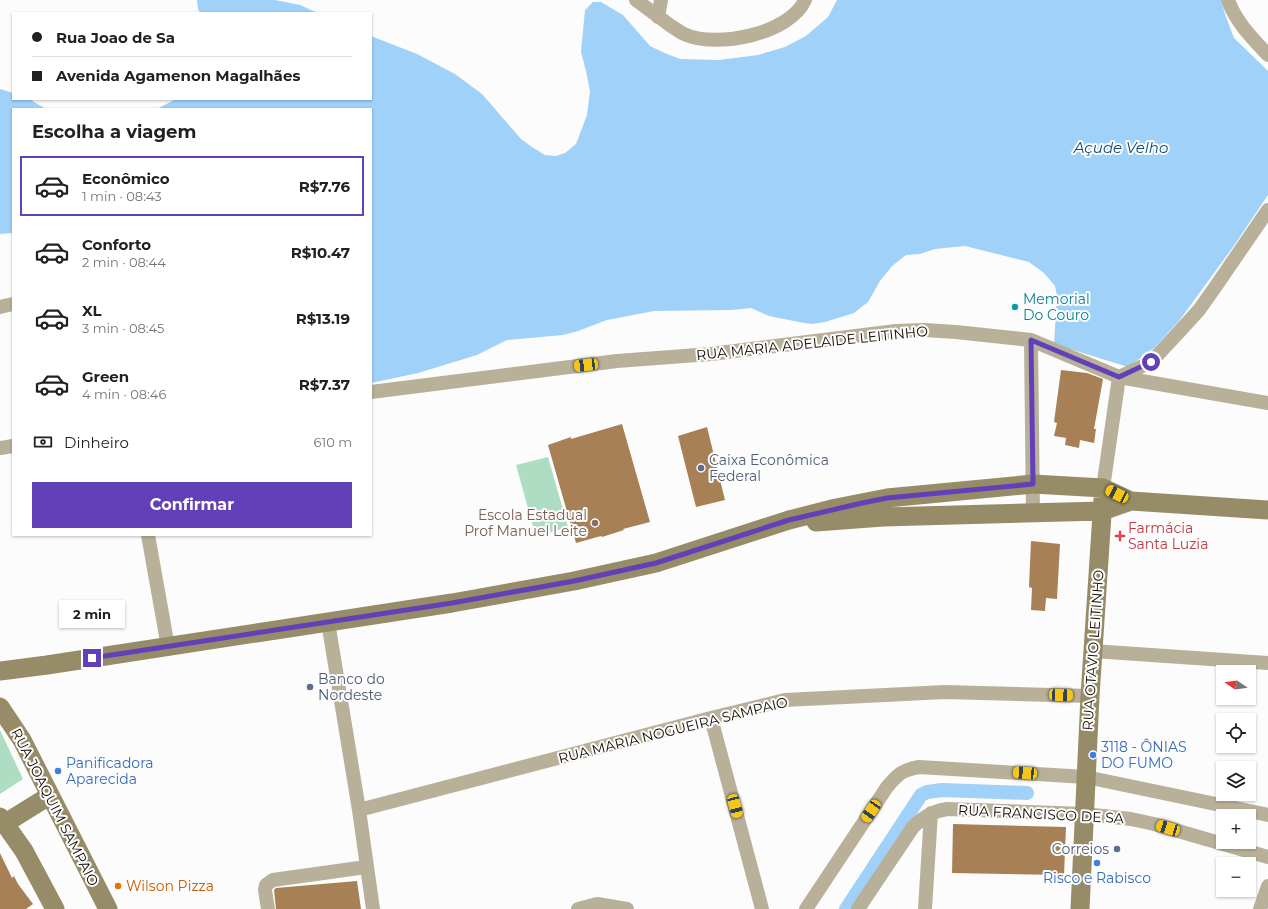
<!DOCTYPE html>
<html lang="pt">
<meta charset="utf-8">
<style>
:root{--surface:#fff;--page:#f2f2f2;--text:#202124;--muted:#757577;--line:#e0e0e0;--accent:#6240b8}
body{margin:0;font-family:Montserrat,sans-serif;background:var(--page);color:var(--text);height:100vh;display:flex;flex-direction:column;font-size:15px;white-space:nowrap}
*{box-sizing:border-box;margin:0}
p{font-size:13px;color:var(--muted)}
.icon{flex:none;width:22px;height:22px;fill:none;stroke:currentColor;stroke-width:2;stroke-linecap:round;stroke-linejoin:round}
.map{position:relative;flex:1;overflow:hidden}
.sheet{position:absolute;left:12px;top:108px;width:360px;height:428px;display:flex;flex-direction:column;background:var(--surface);border-radius:0px;box-shadow:0 1px 3px #0004}
.sheet>*{flex:none}
.banner{position:absolute;left:12px;top:12px;width:360px;height:88px;border-radius:0px;box-shadow:0 1px 3px #0004;display:grid;align-content:center;height:88px;padding:0 20px;background:var(--surface)}
.needle{width:26px;rotate:283deg}
.tools{position:absolute;left:1216px;top:665px;display:grid;gap:8px}
.tools a{display:grid;place-items:center;width:40px;height:40px;border-radius:0px;background:var(--surface);box-shadow:0 1px 3px #0004;font-size:20px}
.end{position:absolute;width:18px;height:18px;margin:-9px;border:5px solid #6240b8;background:#fff;box-shadow:0 0 0 2px #fff}
.from{border-radius:50%}
.bubble{position:absolute;height:28px;border-radius:0px;background:var(--surface);box-shadow:0 1px 3px #0004;font-size:13px;font-weight:700;line-height:28px;text-align:center}
.car{position:absolute;width:12px;height:24px;margin:-12px -6px;border-radius:5px;box-shadow:0 0 3px 1px #0007;background:linear-gradient(#f5c518 24%,#345 0 40%,#f5c518 0 76%,#345 0 86%,#f5c518 0)}
.banner b{display:flex;align-items:center;gap:14px;height:38px;font-size:15px}
.banner b+b{border-top:1px solid var(--line)}
.banner i{width:10px;height:10px;background:var(--text)}
ul{padding:0;list-style:none}
li{display:flex;align-items:center;gap:12px;height:60px;margin:0 8px 6px;padding:0 12px;border:2px solid transparent;border-radius:0px}
li div{flex:1}
li b{display:block;font-size:15px}
li em{font-style:normal;font-weight:700}
li.active{border-color:var(--accent)}
li>.icon{width:36px;height:36px;stroke-width:1.5}
h2{padding:0 20px;font-size:18px;line-height:48px}
.pay{display:flex;align-items:center;gap:10px;height:44px;padding:0 20px;font-size:15px}
.pay p{margin-inline-start:auto}
.action{display:flex;gap:8px;margin-top:auto;padding:8px 20px}
.action a{flex:1;height:46px;border-radius:0px;background:var(--accent);color:#fff;font-size:16px;font-weight:700;line-height:46px;text-align:center}
.map>svg:first-child{display:block}
.green{fill:#aeddc3}
.water{fill:#9fd1f9}
.lines{fill:none;stroke-linecap:round;stroke-linejoin:round}
.canal{stroke:#9fd1f9;stroke-width:14}
.building{fill:#a78155}
.street{stroke:#b8b098;stroke-width:14}
.secondary{stroke:#968c68;stroke-width:19}
.route{stroke:#6240b8;stroke-width:5}
.culture-dot{fill:#0f9aa8;stroke:#fcfcfc;stroke-width:1.5}
.service-dot{fill:#5c6f8a;stroke:#fcfcfc;stroke-width:1.5}
.education-dot{fill:#8d6e63;stroke:#fcfcfc;stroke-width:1.5}
.health-dot{fill:#e0444e;stroke:#fcfcfc;stroke-width:1.5}
.shop-dot{fill:#3f7fe0;stroke:#fcfcfc;stroke-width:1.5}
.food-dot{fill:#e8710a;stroke:#fcfcfc;stroke-width:1.5}
.labels{text-anchor:middle;stroke-width:4;stroke-linejoin:round;paint-order:stroke}
.culture-label{font-size:14px;fill:#0d838f;stroke:#fcfcfc;text-anchor:start}
.street-label{font-size:14px;fill:#130b03;stroke:#fcfcfc}
.service-label{font-size:14px;fill:#4e5e75;stroke:#fcfcfc;text-anchor:start}
.education-label{font-size:14px;fill:#785e54;stroke:#fcfcfc;text-anchor:end}
.health-label{font-size:14px;fill:#be3a42;stroke:#fcfcfc;text-anchor:start}
.shop-label{font-size:14px;fill:#366cbe;stroke:#fcfcfc;text-anchor:start}
.food-label{font-size:14px;fill:#c56008;stroke:#fcfcfc;text-anchor:start}
.water-label{font-size:15px;font-style:italic;fill:#154d73;stroke:#fcfcfc}
</style>
<div class="map">
<svg width="1268" height="909" viewBox="0 0 1268 909">
<rect width="100%" height="100%" fill="#fcfcfc"/>
<path class="green" d="M548,457L568,527L536,537L516,465Z
M0,730L23,779L0,794Z"/>
<path class="water" d="M197,0H275L300,5L318,13H200L198,9Z
M837,0H1221L1226,17L1234,38L1268,71V195L1233,247L1179,321L1154,348L1128,367L1054,344L1057,296L1055,286L1044,273L1029,262L965,246L935,249L920,254L906,255L892,266L880,281L868,302L854,313L825,322L812,324L804,323L769,316L751,308L732,310L654,311L607,320L578,331L563,335L507,340L477,355L418,373L371,383V109H157L176,99H371V36L417,54L455,74L482,94L521,139L532,147L545,155L556,156L565,153L576,144L587,115L590,91L586,71L581,52L585,10L593,2H601L623,15L650,46L667,54L680,59L719,60L758,55L785,47L806,36L828,17Z
M0,89L13,93V99H29L46,109H13V233L0,234Z"/>
<g class="lines">
<path class="canal" d="M846,909L921,795L927,792L942,790L1027,793"/>
</g>
<path class="building" d="M1061,370L1087,373L1103,379L1094,429H1096L1094,443L1080,440L1079,448L1065,445L1066,438L1054,436L1057,423L1054,422Z
M622,424L650,522L623,529L624,530L602,537L601,536L576,543L548,445L571,437V439Z
M707,427L725,500L696,507L678,436Z
M1031,541L1060,544L1057,599L1046,598L1045,611L1031,610L1032,588L1029,587Z
M953,824L1066,827L1064,875L952,873Z
M0,853L12,878L14,876L18,884L33,904L26,909H0Z
M357,881L361,909H276L274,890L276,888Z"/>
<g class="lines">
<path class="street" d="M636,0C648,9 659,17 671,26C675,28 679,32 684,34C716,49 790,34 805,0
M1228,0C1236,22 1252,38 1268,55
M658,17L661,0
M0,307L13,304
M1031,340L1033,513
M371,392L617,361L711,354L896,331L925,330L956,332L1031,340L1119,377L1268,403
M0,448L13,446
M1103,488L1119,377L1151,362L1179,332L1199,310L1216,286L1268,210
M148,535L168,647
M328,622L359,810L711,718L785,700L945,692L1090,696
M1093,651L1268,663
M711,718L762,909
M359,810L373,909
M268,909L265,890L266,885L273,880L366,867
M578,909L597,904L627,909
M806,909L887,787C898,774 902,770 919,767L1086,777L1268,815
M858,909L913,827C923,817 933,811 947,809L1084,814L1131,819L1154,824L1268,857
M925,909L931,813
M1260,909L1268,886"/>
<path class="secondary" d="M816,522L883,517L1102,511L1131,501L1268,510
M0,671L47,665L452,603L574,581L656,563L789,520L836,508L887,498L1033,484L1103,488L1131,501
M0,707L22,740L108,909
M0,817L24,851L55,909
M4,824L49,796
M1080,909L1090,696L1103,499"/>
</g>
<g class="lines">
<path class="route" d="M92,658L452,603L574,581L656,563L789,520L862,503L887,498L1033,484L1031,340L1119,377L1151,362"/>
</g>
<circle class="culture-dot" cx="1015" cy="307" r="4"/>
<g class="service-dot">
<circle cx="701" cy="468" r="4"/>
<circle cx="310" cy="687" r="4"/>
<circle cx="1117" cy="849" r="4"/>
</g>
<circle class="education-dot" cx="595" cy="523" r="4"/>
<path class="health-dot" d="M1118 530h4v4h4v4h-4v4h-4v-4h-4v-4h4z"/>
<g class="shop-dot">
<circle cx="1093" cy="755" r="4"/>
<circle cx="58" cy="771" r="4"/>
<circle cx="1097" cy="863" r="4"/>
</g>
<circle class="food-dot" cx="118" cy="886" r="4"/>
<g class="labels">
<g class="culture-label">
<text x="1023" y="304">Memorial<tspan x="1023" dy="16">Do Couro</tspan></text>
</g>
<g class="street-label">
<text transform="translate(812 343) rotate(-6)" y="5">RUA MARIA ADELAIDE LEITINHO</text>
<text transform="translate(1093 650) rotate(-86)" y="5">RUA OTAVIO LEITINHO</text>
<text transform="translate(673 730) rotate(-14)" y="5">RUA MARIA NOGUEIRA SAMPAIO</text>
<text transform="translate(55 807) rotate(63)" y="5">RUA JOAQUIM SAMPAIO</text>
<text transform="translate(1041 814) rotate(3)" y="5">RUA FRANCISCO DE SA</text>
</g>
<g class="service-label">
<text x="709" y="465">Caixa Econômica<tspan x="709" dy="16">Federal</tspan></text>
<text x="318" y="684">Banco do<tspan x="318" dy="16">Nordeste</tspan></text>
<text x="1109" y="854" text-anchor="end">Correios</text>
</g>
<g class="education-label">
<text x="587" y="520">Escola Estadual<tspan x="587" dy="16">Prof Manuel Leite</tspan></text>
</g>
<g class="health-label">
<text x="1128" y="533">Farmácia<tspan x="1128" dy="16">Santa Luzia</tspan></text>
</g>
<g class="shop-label">
<text x="1101" y="752">3118 - ÔNIAS<tspan x="1101" dy="16">DO FUMO</tspan></text>
<text x="66" y="768">Panificadora<tspan x="66" dy="16">Aparecida</tspan></text>
<text x="1097" y="883" text-anchor="middle">Risco e Rabisco</text>
</g>
<g class="food-label">
<text x="126" y="891">Wilson Pizza</text>
</g>
<g class="water-label">
<text x="1121" y="153">Açude Velho</text>
</g>
</g>
</svg>
<div class="tools">
<a><svg class="needle" viewBox="-14 -14 28 28"><path d="M0-13l5 13h-10z" fill="#e53935"/><path d="M0 13l5-13h-10z" fill="#757577"/></svg></a>
<a><svg class="icon" aria-label="locate" viewBox="0 0 24 24"><circle cx="12" cy="12" r="6"/><path d="M12 2v4M12 18v4M2 12h4M18 12h4"/></svg></a>
<a><svg class="icon" aria-label="layers" viewBox="0 0 24 24"><path d="M12 4l9 5-9 5-9-5zM3 14l9 5 9-5"/></svg></a>
<a>+</a>
<a>−</a>
</div>
<i class="end from" style="left:1151px;top:362px"></i>
<i class="end" style="left:92px;top:658px"></i>
<div class="bubble" style="left:59px;top:600px;width:66px">2 min</div>
<i class="car" style="left:586px;top:365px;rotate:263deg"></i>
<i class="car" style="left:1117px;top:494px;rotate:296deg"></i>
<i class="car" style="left:1061px;top:695px;rotate:92deg"></i>
<i class="car" style="left:1025px;top:773px;rotate:274deg"></i>
<i class="car" style="left:735px;top:806px;rotate:165deg"></i>
<i class="car" style="left:871px;top:811px;rotate:214deg"></i>
<i class="car" style="left:1168px;top:828px;rotate:287deg"></i>
<div class="banner">
<b><i class="from"></i>Rua Joao de Sa</b>
<b><i></i>Avenida Agamenon Magalhães</b>
</div>
<section class="sheet">
<h2>Escolha a viagem</h2>
<ul>
<li class="active"><svg class="icon" aria-label="car" viewBox="0 0 24 24"><path d="M5 17H2v-5l4-1 3-4h7l3 4 3 1v5h-3M9 17h6M6 11h13"/><circle cx="7" cy="17" r="2"/><circle cx="17" cy="17" r="2"/></svg><div><b>Econômico</b><p>1 min · 08:43</p></div><em>R$7.76</em></li>
<li><svg class="icon" aria-label="car" viewBox="0 0 24 24"><path d="M5 17H2v-5l4-1 3-4h7l3 4 3 1v5h-3M9 17h6M6 11h13"/><circle cx="7" cy="17" r="2"/><circle cx="17" cy="17" r="2"/></svg><div><b>Conforto</b><p>2 min · 08:44</p></div><em>R$10.47</em></li>
<li><svg class="icon" aria-label="car" viewBox="0 0 24 24"><path d="M5 17H2v-5l4-1 3-4h7l3 4 3 1v5h-3M9 17h6M6 11h13"/><circle cx="7" cy="17" r="2"/><circle cx="17" cy="17" r="2"/></svg><div><b>XL</b><p>3 min · 08:45</p></div><em>R$13.19</em></li>
<li><svg class="icon" aria-label="car" viewBox="0 0 24 24"><path d="M5 17H2v-5l4-1 3-4h7l3 4 3 1v5h-3M9 17h6M6 11h13"/><circle cx="7" cy="17" r="2"/><circle cx="17" cy="17" r="2"/></svg><div><b>Green</b><p>4 min · 08:46</p></div><em>R$7.37</em></li>
</ul>
<div class="pay"><svg class="icon" aria-label="cash" viewBox="0 0 24 24"><path d="M3 7h18v10H3z"/><circle cx="12" cy="12" r="2"/></svg>Dinheiro<p>610 m</p></div>
<div class="action"><a>Confirmar</a></div>
</section>
</div>
